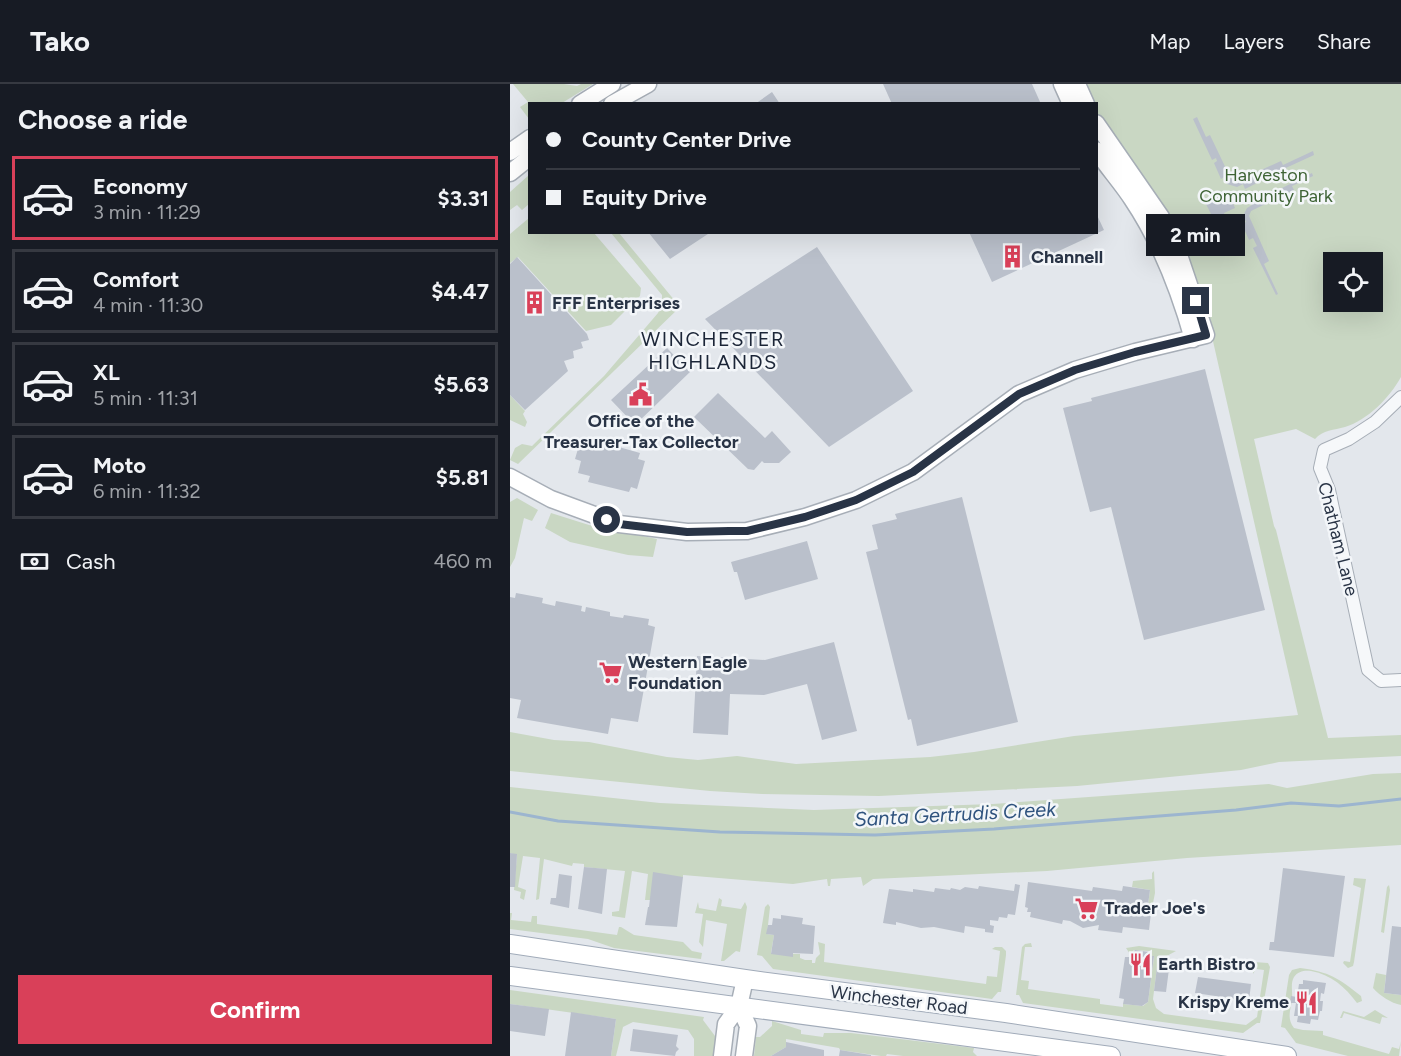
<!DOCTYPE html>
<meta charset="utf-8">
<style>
:root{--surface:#171b24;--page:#242831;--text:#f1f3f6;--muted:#9ea1a6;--line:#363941;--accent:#d94059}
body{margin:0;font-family:Figtree,sans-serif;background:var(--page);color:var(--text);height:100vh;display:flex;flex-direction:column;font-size:22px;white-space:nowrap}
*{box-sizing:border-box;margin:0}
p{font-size:20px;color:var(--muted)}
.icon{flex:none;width:33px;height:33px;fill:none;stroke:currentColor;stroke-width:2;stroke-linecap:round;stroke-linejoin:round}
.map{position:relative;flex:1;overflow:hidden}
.sheet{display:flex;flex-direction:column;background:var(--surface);width:510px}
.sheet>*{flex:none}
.hud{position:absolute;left:18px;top:18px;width:570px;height:132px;border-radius:0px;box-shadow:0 6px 24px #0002;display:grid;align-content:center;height:132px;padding:0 18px;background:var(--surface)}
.tools{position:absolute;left:813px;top:168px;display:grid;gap:12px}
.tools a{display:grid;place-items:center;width:60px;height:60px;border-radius:0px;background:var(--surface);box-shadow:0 6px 24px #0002;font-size:30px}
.end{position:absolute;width:27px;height:27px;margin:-14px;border:8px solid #293446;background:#fff;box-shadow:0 0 0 3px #fff}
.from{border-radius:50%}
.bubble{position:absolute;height:42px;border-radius:0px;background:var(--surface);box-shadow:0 6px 24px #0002;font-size:20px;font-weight:700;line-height:42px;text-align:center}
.hud b{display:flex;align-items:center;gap:21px;height:57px;font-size:22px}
.hud b+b{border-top:2px solid var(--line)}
.hud i{width:15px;height:15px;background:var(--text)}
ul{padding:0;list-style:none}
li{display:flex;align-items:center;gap:18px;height:84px;margin:0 12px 9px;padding:0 6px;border:3px solid var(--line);border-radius:0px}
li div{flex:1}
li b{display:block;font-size:22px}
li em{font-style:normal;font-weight:700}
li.current{border-color:var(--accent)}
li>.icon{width:54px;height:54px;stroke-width:1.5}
h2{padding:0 18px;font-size:27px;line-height:72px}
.pay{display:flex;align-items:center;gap:15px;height:66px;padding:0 18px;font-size:22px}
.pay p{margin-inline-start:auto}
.action{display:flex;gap:12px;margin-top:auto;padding:12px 18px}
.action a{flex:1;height:69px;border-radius:0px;background:var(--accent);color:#fff;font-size:24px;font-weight:700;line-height:69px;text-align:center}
header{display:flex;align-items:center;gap:36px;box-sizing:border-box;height:84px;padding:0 30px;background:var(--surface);border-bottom:2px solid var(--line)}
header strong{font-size:28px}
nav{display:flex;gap:33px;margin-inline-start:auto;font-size:21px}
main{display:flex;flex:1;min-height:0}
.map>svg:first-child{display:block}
.green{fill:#c9d7c3;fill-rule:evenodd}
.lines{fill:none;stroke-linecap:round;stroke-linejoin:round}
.stream{stroke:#9cb5cf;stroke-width:3}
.building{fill:#bac0cb}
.street-casing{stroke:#a7aeb7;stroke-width:14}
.secondary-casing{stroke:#a7aeb7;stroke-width:19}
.primary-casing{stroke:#a1abb9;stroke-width:20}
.street{stroke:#f6f8fa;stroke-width:12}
.secondary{stroke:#fff;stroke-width:16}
.primary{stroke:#fff;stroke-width:18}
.route{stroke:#293446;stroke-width:8}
.labels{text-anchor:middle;stroke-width:5;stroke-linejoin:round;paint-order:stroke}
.park-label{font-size:18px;fill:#3e6335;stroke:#f3f6f9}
.poi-label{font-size:18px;font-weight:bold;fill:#293446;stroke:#f3f6f9;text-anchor:start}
.street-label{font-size:18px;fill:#293446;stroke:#f3f6f9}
.neighbourhood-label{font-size:20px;letter-spacing:1.5px;fill:#1b2537;stroke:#f3f6f9}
.water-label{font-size:20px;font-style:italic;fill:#2f537e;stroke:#f3f6f9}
</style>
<header>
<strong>Tako</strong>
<nav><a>Map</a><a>Layers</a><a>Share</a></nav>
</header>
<main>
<section class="sheet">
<h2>Choose a ride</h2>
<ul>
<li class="current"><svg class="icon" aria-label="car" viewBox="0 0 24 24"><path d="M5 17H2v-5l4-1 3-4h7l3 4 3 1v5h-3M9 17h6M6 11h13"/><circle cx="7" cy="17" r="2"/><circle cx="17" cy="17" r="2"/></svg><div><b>Economy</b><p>3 min · 11:29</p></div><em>$3.31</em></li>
<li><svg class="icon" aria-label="car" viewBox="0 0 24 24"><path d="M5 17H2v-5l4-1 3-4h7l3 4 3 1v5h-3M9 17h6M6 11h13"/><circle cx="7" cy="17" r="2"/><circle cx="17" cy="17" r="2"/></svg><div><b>Comfort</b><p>4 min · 11:30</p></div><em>$4.47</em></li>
<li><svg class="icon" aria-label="car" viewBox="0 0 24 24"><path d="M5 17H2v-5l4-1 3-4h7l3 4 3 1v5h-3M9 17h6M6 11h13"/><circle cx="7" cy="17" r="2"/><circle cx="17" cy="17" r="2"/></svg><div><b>XL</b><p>5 min · 11:31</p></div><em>$5.63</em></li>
<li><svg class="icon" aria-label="car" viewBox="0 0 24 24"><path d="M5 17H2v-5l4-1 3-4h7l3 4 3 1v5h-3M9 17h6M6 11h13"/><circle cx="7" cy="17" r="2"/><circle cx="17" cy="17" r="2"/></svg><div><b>Moto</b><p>6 min · 11:32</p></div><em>$5.81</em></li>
</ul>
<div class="pay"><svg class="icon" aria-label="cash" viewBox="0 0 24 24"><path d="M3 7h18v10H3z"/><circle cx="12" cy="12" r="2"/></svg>Cash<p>460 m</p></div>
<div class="action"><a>Confirm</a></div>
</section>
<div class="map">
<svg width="891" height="972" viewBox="0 0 891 972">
<rect width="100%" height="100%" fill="#e3e7ec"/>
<path class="green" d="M3,0H54L67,2L71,0H83L52,19L20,20L19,35L10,23L18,18Z
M572,0H891V293C880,313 858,336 835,343C824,346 813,346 805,355L786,345L744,355L764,442L766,446L818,654L891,651V672L769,678L731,686L567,702L369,712L252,710L200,707L0,687V648L44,656L79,658L157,673L188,676L227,672L286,680L420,673L464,668L564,652L788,631L700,244L603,58L587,30L586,20L581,19ZM824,178H862V218H824Z
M19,91V120L12,126L7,121L0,126V108Z
M19,134L20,148L84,149L131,204L130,212L101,241L76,247L8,173L0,179V150Z
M101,149H109L170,223L8,380L0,376L5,364L12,360L22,362L94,292L148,229L152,220V211Z
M0,311L15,327L13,330L17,338L15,343L0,336Z
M7,414L28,426L22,437L14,434L5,474L0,483V418Z
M41,429L79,441L147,455L143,473L118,471L60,458L35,444Z
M891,689V761L677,774L537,787L363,795L353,802L351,793L321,795L320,802H318L317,795L283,800L173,791V793L140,816H135L138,790L122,787L115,834L102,832V828L109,827L115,787L74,783V780L63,779L62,782L34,775L29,815L26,816L30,774L13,772L8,803L16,806L14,816L10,814L11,808L4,806L7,771L0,769V703L150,719L304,726L483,720L759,700L777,704L863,690Z
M644,787L645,809L641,829L637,828L640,806L622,803L623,797L642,795V789Z
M844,794L856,795L844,878L843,882L838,884L833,879L834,877L840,878L851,804L843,801Z
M879,801L880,806L874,849L871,848L877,803Z
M209,814L212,816L211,822L231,825L235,818L237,823L230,868L226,867L214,877H211L217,840L196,836L193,863L189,858L193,830L185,829L188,818L189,824L206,827Z
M258,820L260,823L257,850L264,851L261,869L290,870V874L295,876H302V879H305L306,874L310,870L308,858L315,860L314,878L476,900L477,892L487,893L490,867L482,865L485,863H492L496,867V871L491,908H488L482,915L263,885L252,872L247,871L255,823Z
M0,829H2L1,836L21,838L22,832H27V840L107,851L109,843H111L124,851L173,858L182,867L192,869L191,875L104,864L78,855L0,845Z
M521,859L522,863H515L511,896L519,897L518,905L590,915V920L613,923V920L633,922L638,918L644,873L638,872L639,867L624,866L620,870L616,864L629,862L666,867L653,874L647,883L643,915L646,924L654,930L736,941L747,933L754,886L746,885L743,890L744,878L758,879L760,883L750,939H747L733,949L513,919L509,911H506L512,863L515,860Z
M790,884C820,888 828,894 851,912L852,917L847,919C835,903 822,891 801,887C795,886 788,887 784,893C780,900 783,909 782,917C780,927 777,935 784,944L793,946L813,947V951L879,970L882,963L889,965L891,957L889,972H838L786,959L775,944L771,943L779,891L782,886Z
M866,889L876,891L874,909L891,911V921C881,919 870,912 863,904Z
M0,906L194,933L193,936L205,952L209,953L206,972H184V955L178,946L123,938L113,943L106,972H101L106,935L0,920Z
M865,926L878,934L872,933L870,940L834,929L832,934H830L833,927L854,933Z
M262,937L291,946V950L313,953L314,949H341L464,964L463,968L467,972H393L377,970L376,972H371L330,966L329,964L276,955V963L261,972H244L246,953H250L262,942Z"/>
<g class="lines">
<path class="stream" d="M0,728L48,737L210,748L365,751L484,745L726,726L781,719L829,722L891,715"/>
</g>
<path class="building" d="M373,0H522L531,20H382Z
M262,8L270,20H245Z
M687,33L696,53L700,51L721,95L727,97L771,77L773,81L803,67L804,71L754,94L753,90L748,93L751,97L735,105L733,100L727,103L717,100L714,93L711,95L704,79L707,77L706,74L702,76L683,35Z
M802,89L803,92L782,102L784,106L741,127L739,132L759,177L754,180L768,210L766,211L743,164L747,162L743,154L739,156L732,140L736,138L733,132L737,124L742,121L741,117L757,110L759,114L763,112L762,109Z
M706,112L709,118L720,113L725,124L714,129L717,135L706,140L695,118Z
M586,129L594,146L482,198L459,148H586Z
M138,148H201L160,175Z
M307,163L403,307L319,363L195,235Z
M7,173L77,250L79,256L71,258L73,264L63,267L64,274L54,277L58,287L15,326L0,311V180Z
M157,264L180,288L125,341L101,316Z
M695,285L755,526L634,556L601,423L580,428L553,324L582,317L581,314Z
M208,309L255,354L262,347L281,368L269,379H254L252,377L244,386L238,385L184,333Z
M77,354L130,369L128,375L135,377L127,405L121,403L119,408L78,398L80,392L68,389L71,377L65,375L70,358L74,359Z
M452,413L508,638L407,662L401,635L398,636L356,468L368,465L362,441L387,435L385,430Z
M297,457L308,495L235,516L227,488H224L221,478Z
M6,509L33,514L32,519L45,522L46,517L72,522L71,527L75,528L76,523L100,528V532L113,534L114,531L139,535L138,541L145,543L128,638L101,634L98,650L7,634L11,616L0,614V513L5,514Z
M324,558L347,647L312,656L297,600L254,611L220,610L218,651L183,649L187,572L255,576Z
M0,769L7,770L5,803H0Z
M74,783L97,785L92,830L68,825Z
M773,784L835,792L824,873L759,866L760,858H764Z
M143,788L173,793L167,843L135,841L138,823H139Z
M49,790L62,792L59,824L40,820L41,814H46Z
M518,798L582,807L583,803L612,807L613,802L640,806L637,828L641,829L639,846L613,843L612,849L588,846L589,841L573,844L560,837L553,836L552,840L520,833L521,828H517L518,824L515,823Z
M505,800L510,801L505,831L498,830L497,834L489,833L488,837L480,836V841L484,842L483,849L475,848V845L455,842L454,849L424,843L411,844L386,838V841L373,839L379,805L403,808V805L424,808L425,804L440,806L441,804L450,806L455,803L468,805L469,802L504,807Z
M271,831L293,834L292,840L305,842L303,870L283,869V873L261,870L264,851L256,850L258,841H262L263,834L271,835Z
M882,842L891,843V911L874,909Z
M625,866L639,868L638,872H644L638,918L632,922L613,920L614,915L609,914L615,873H619Z
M647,883L659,885L656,908L644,907Z
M688,893L741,900L739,917L685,909Z
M793,896L816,899L814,910L811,909L810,917H813L812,927H810L808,936L801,935L800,940L787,938L788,932H784L786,919H780L781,912L787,913L789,900H793Z
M0,920L39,925L35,952L0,947Z
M61,928L106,935L101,972H55Z
M123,945L168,951L166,962L169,965L166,968L165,972L120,967Z
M276,958L314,966V972H261L276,963Z
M330,966L361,971V972H329Z"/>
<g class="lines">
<defs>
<path id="street" d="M891,313L865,338L839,355L814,366L810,384L819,406L858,586L871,597L891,596"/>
<path id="secondary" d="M552,0L561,20
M567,0L576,20
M70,20L102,0
M102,20L138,0
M586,66C597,83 611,98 622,115C651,158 669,205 683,255
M0,68L20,54
M0,89L20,73
M0,393L41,415L109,440L177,448L237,447L295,433L346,416L403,388L509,310L565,286L625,268L696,251L667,165L651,133L586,39
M229,922L238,942L234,972
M212,972L216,940L229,922L235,895"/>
<path id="primary" d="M0,860L235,895L496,929L777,972
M0,892L601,972"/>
</defs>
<use href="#street" class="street-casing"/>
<use href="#secondary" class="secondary-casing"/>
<use href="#primary" class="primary-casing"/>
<use href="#street" class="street"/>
<use href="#secondary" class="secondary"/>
<use href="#primary" class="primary"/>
</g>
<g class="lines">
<path class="route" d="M97,436L109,440L177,448L219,447H237L295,433L346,416L403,388L509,310L565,286L625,268L696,251L686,217"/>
</g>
<defs>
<symbol id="building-bare" viewBox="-9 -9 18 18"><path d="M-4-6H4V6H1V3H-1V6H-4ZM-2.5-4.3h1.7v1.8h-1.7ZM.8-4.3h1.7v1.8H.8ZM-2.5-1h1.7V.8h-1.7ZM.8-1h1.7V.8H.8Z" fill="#d94059" stroke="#f3f6f9" stroke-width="2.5" paint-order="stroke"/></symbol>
<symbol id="civic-bare" viewBox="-9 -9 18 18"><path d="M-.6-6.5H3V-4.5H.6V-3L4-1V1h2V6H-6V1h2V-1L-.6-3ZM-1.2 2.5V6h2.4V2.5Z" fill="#d94059" stroke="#f3f6f9" stroke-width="2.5" paint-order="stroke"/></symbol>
<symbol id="supermarket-bare" viewBox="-9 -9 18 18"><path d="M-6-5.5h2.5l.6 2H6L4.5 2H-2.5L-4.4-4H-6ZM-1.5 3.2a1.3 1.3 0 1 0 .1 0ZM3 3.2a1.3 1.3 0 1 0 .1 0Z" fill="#d94059" stroke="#f3f6f9" stroke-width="2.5" paint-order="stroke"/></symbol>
<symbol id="restaurant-bare" viewBox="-9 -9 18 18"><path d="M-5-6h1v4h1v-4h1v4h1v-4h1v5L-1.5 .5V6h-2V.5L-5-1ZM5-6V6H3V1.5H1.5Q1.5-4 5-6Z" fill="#d94059" stroke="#f3f6f9" stroke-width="2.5" paint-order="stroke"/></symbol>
</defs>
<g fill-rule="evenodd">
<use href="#building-bare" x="486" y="156" width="33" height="33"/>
<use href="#building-bare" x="8" y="202" width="33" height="33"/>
<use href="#civic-bare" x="114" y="294" width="33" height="33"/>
<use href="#supermarket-bare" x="84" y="572" width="33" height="33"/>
<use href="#supermarket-bare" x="560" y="808" width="33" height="33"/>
<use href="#restaurant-bare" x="614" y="864" width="33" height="33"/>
<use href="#restaurant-bare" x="780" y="902" width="33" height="33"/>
</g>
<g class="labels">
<g class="park-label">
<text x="756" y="97">Harveston<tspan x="756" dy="21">Community Park</tspan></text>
</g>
<g class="poi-label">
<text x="521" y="179">Channell</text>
<text x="42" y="225">FFF Enterprises</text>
<text x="131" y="343" text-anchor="middle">Office of the<tspan x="131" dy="21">Treasurer-Tax Collector</tspan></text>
<text x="118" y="584">Western Eagle<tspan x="118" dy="21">Foundation</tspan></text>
<text x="594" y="830">Trader Joe's</text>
<text x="648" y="886">Earth Bistro</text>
<text x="779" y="924" text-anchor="end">Krispy Kreme</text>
</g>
<g class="street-label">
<text transform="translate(828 455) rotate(76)" y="6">Chatham Lane</text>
<text transform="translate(389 916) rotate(7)" y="6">Winchester Road</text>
</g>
<g class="neighbourhood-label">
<text x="203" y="262">WINCHESTER<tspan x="203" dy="23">HIGHLANDS</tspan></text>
</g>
<g class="water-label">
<text transform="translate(445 730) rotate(-3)" y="7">Santa Gertrudis Creek</text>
</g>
</g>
</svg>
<div class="tools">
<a><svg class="icon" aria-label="locate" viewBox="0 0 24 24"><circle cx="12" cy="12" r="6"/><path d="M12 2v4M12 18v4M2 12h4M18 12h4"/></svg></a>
</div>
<i class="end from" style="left:97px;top:436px"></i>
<i class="end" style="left:686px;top:217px"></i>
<div class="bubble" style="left:636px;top:130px;width:99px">2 min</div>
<div class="hud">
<b><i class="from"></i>County Center Drive</b>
<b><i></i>Equity Drive</b>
</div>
</div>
</main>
